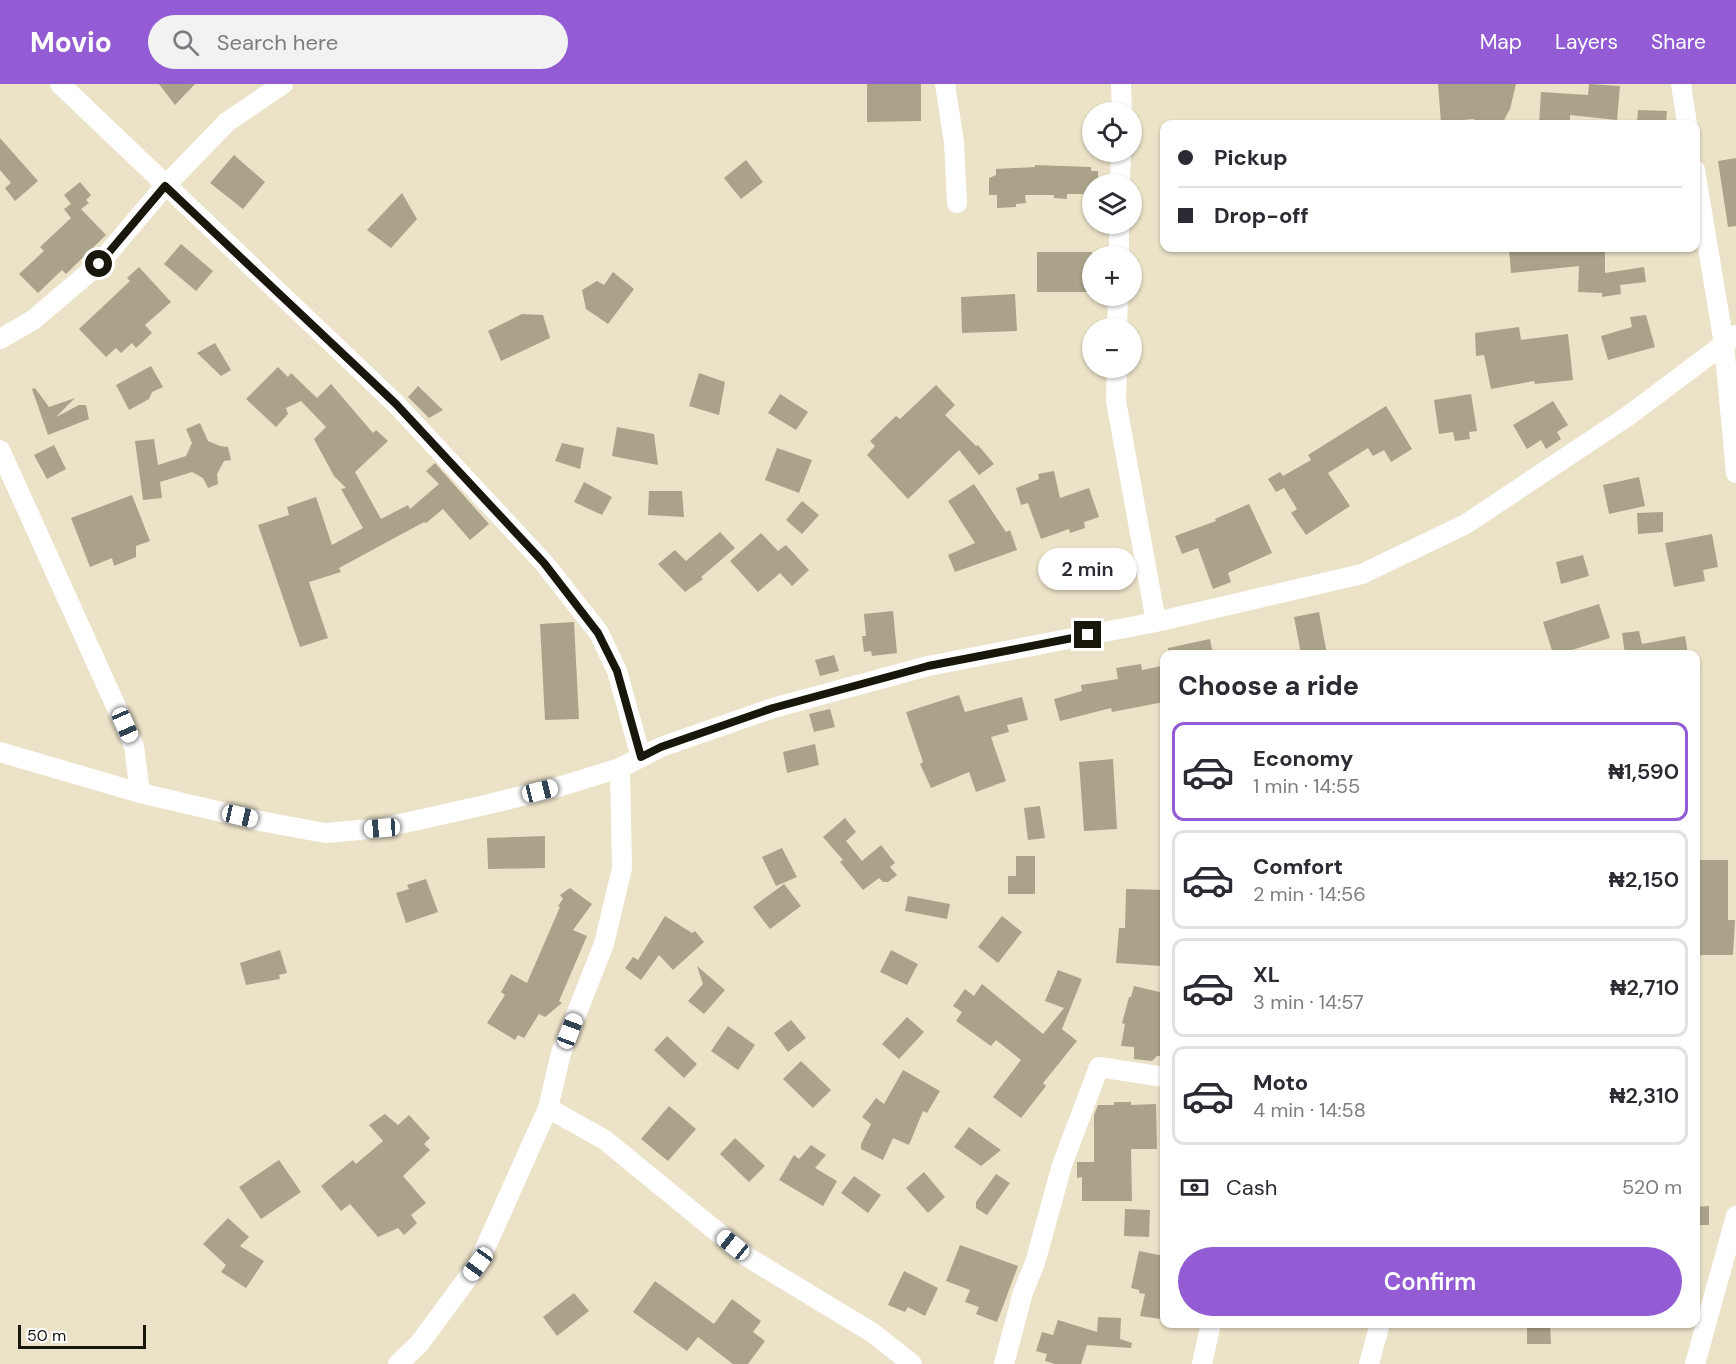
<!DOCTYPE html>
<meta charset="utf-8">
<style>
:root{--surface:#fff;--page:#f2f2f3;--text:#2b2b33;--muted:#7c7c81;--line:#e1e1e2;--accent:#935cd4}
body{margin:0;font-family:"DM Sans",sans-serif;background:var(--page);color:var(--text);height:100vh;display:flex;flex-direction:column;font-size:22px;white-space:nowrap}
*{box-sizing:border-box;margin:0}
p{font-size:20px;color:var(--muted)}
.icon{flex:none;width:33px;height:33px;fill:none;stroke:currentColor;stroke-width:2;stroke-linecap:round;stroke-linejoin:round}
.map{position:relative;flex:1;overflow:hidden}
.drawer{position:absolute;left:1160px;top:566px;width:540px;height:678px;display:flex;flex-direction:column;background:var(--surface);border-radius:12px;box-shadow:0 2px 4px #0004}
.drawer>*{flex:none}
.hud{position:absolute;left:1160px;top:36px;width:540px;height:132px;border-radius:12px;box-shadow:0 2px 4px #0004;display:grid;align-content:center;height:132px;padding:0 18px;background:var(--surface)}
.fabs{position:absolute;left:1082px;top:18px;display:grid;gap:12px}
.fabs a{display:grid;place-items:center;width:60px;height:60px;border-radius:50%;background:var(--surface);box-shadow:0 2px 4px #0004;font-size:30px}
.scale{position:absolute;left:18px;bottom:15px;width:128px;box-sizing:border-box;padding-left:6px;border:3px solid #19160c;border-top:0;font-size:16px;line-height:21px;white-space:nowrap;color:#19160c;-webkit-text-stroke:4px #fff;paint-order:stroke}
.end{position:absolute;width:27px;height:27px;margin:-14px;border:8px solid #19160c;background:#fff;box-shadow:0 0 0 3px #fff}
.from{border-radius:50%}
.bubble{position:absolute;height:42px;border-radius:21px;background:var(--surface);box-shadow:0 2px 4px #0004;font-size:20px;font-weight:600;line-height:42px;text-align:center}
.car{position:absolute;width:18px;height:36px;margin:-18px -9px;border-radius:8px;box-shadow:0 0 4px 2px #0007;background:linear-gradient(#fff 24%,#345 0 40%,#fff 0 76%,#345 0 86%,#fff 0)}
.hud b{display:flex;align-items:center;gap:21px;height:57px;font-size:22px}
.hud b+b{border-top:2px solid var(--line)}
.hud i{width:15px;height:15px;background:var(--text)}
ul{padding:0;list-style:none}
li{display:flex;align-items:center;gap:18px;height:99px;margin:0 12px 9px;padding:0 6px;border:3px solid var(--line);border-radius:12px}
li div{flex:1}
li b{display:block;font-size:22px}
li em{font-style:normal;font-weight:600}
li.active{border-color:var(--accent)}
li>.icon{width:54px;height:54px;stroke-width:1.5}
h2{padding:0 18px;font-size:27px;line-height:72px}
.pay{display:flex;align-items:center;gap:15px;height:66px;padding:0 18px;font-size:22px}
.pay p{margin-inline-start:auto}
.cta{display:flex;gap:12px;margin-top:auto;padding:12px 18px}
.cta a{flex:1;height:69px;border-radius:36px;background:var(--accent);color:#fff;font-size:24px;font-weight:600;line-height:69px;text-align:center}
header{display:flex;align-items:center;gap:36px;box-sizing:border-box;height:84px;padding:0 30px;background:var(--accent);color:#fff}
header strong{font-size:28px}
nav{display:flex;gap:33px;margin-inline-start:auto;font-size:21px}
.search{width:420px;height:54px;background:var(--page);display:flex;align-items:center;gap:15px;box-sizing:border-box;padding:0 21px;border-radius:33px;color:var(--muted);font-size:22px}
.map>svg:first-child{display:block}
.building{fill:#aba389}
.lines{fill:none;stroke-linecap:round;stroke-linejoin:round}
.minor{stroke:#fff;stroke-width:20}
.route{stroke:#19160c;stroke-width:8}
</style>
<header>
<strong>Movio</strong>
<div class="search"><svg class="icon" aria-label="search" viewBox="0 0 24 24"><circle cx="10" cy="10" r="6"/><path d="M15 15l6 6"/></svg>Search here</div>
<nav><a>Map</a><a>Layers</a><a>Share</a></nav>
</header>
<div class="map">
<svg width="1736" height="1280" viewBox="0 0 1736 1280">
<rect width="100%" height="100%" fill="#ebe2c7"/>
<path class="building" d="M159,0H195L175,21Z
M867,0H921V37L867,38Z
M1438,0H1516L1510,25L1502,40H1486L1473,35L1441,38Z
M1589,0L1620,2L1617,36L1570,31V40H1539L1541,8L1588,11Z
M1638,26L1667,27L1666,40H1637Z
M0,54L38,97L15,117L5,104L11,99L0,86Z
M234,71L265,98L243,125L210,99Z
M1736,74V142L1728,143L1718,77Z
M746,76L763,98L741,115L724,94Z
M1035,81L1091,83V87H1098V100H1092V103H1089V110H1067V115L1054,114V111H1025L1026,119L1016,120V123L997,124V111H989V94L996,91V85L1035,83Z
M80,98L91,111L86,116L89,119L81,125L106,151L66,190L62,186L38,209L19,190L44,167L40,163L71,134L64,125L71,120L64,111Z
M402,109L417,135L391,164L367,146Z
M181,160L213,187L196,207L164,180Z
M1509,164H1605V189L1644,183L1646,198L1620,201L1621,210L1602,213V209L1578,208L1579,182L1511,189Z
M1037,168H1092V208H1037Z
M139,183L171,218L145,241L152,249L136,264L132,259L121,269L116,264L106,273L79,245L130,197L127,194Z
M613,188L634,205L608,240L586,225L582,206L597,197L604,201Z
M1015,210L1017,247L962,249L961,213Z
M522,230L543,231L550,254L501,277L488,247Z
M1646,231L1655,263L1608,276L1601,252L1632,243L1630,233Z
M1519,243L1521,256L1568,250L1573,296L1535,300L1534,297L1491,305L1484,271L1476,272L1475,249Z
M215,259L231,286L221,292L197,269Z
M151,282L163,303L152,308L149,315L129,326L116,301Z
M278,283L288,293L291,289L317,314L331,300L373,349L376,346L388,357L355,388L381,435L408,421L410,425L439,400L426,387L435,379L489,440L470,456L443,425L426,439L424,438L339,484L341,488L309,498L328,554L300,563L258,441L289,431L287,423L316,413L332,461L363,444L341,405L346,404L334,392L314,355L326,343L301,317L286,324L288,330L276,343L246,315Z
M699,289L725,298L719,331L689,322Z
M936,301L955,321L945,331L976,362L978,361L994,380L979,391L959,366L908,415L867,371L875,362L870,357L896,332L900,335Z
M418,302L443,326L429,334L408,313Z
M35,304L49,323L75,314L56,333L79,321H86L89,335L48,351L32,305Z
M780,310L808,328L796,346L768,329Z
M1471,310L1477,347L1469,348L1470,355L1455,357L1453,348L1439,350L1434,316Z
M1553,317L1568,341L1557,348L1561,355L1546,365L1541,356L1527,365L1513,341Z
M1386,322L1412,365L1391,378L1384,366L1373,372L1368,364L1328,389L1350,422L1306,451L1291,429L1297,425L1284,404L1276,408L1268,395L1280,388L1283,392L1311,376L1308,371Z
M200,339L208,357L220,362L228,363L231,376L224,377L217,390L218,400L208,404L203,394L192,388L160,398L162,414L143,416L135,357L154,355L158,381L186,372L192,359L186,345Z
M617,343L654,350L658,381L612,372Z
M562,359L584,364L580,385L555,377Z
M54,361L66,385L47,395L34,371Z
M777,364L812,376L799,409L765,396Z
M1054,387L1060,414L1089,404L1099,433L1084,438L1085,444L1070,449L1069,445L1041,455L1028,419L1021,421L1016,404L1039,395L1038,390Z
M1639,393L1645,422L1609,430L1603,401Z
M584,398L612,413L602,431L574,418Z
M974,400L1006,448L1010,446L1017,466L955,488L948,471L975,459L948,417Z
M649,407H682L684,433L648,431Z
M132,411L150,457L136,462V473L114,482L112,474L90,483L71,434Z
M802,417L819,431L802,450L786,436Z
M1249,420L1272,469L1228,489L1231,498L1213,505L1198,464L1182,470L1175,452L1216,437L1215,435Z
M1663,428V448L1638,450L1637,429Z
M720,448L735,464L701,493L703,495L685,508L658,480L675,466L686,477Z
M761,449L778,467L786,461L809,486L792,502L780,489L758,508L730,477Z
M1712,450L1718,483L1703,486L1705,497L1674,503L1665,459Z
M1583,471L1589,492L1561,500L1556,478Z
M1599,520L1610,554L1559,570H1553L1543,538Z
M893,527L897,569L872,572L871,567L864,568L862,552H866L864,530Z
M1319,528L1327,570H1301L1294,533Z
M574,538L579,635L545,636L540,540Z
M1639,547L1642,560L1685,552L1688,570H1625L1622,549Z
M1210,555L1213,570H1169L1168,564Z
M834,571L839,587L820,592L815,576Z
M1141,580L1142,586L1162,582L1164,593V618L1112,628L1111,624L1060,637L1054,615L1082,607L1081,601L1118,595L1116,584Z
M959,611L965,628L1022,613L1028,636L1007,641L1009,648L991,653L1006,697L976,708L969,688L931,704L920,680L923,678L906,628Z
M830,625L835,643L814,648L809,630Z
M815,660L819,681L787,689L783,668Z
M1113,675L1117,745L1084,747L1079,678Z
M1040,722L1045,754L1028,756L1024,724Z
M845,734L856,748L846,757L862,777L881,761L895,779L890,783L897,791L888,798H883L879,794L863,806L840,778L843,776L823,753Z
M545,752V784L488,785L487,754Z
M782,764L797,793L776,802L762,773Z
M1016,772H1035V810H1008V792H1016Z
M1695,776H1728V836H1735L1733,871H1697V816H1695Z
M426,795L438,828L406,839L396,809L409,805L407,801Z
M784,800L801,822L770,845L753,823Z
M570,804L592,820L573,846L587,852L559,917L562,919L545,933L539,930L524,954L518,951L515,956L487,939L505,911L501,908L511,890L527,899L560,823L558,822L563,815L560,811Z
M1126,805L1164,806L1162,882L1116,879L1119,844H1125Z
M908,812L950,820L947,835L905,827Z
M665,832L692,849L695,847L704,858L673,886L659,871L641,896L625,884L633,873L638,876Z
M1002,832L1022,848L998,879L978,863Z
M280,866L287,889L279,891L280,895L246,901L240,879Z
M891,866L918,880L907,901L880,888Z
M697,882L725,906L704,930L688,917L703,900Z
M1058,886L1082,895L1062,945L1077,957L1043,999L1046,1002L1021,1034L993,1013L1021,976L996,956L991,962L956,937L962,928L953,922L965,905L974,912L982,900L1043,950L1064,924L1045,917Z
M1134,902L1164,909V972H1157L1152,977L1134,975V963L1121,962L1125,940L1122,939L1129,913H1131Z
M907,933L924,948L899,975L882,960Z
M791,936L806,954L788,968L774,949Z
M728,942L755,961L738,986L711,967Z
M667,952L697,980L684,994L654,966Z
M801,977L831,1006L813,1024L783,995Z
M903,986L940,1007L927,1029L923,1027L909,1061L893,1054L883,1076L861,1065V1060L871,1040L862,1033L876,1014L884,1020Z
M1114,1018H1131V1021L1156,1020L1157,1065H1131L1132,1117H1082V1093L1077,1094V1078H1094V1031L1098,1021H1114Z
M669,1022L696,1045L668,1077L641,1055Z
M385,1030L398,1041L409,1031L430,1054L424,1060L430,1066L403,1092L426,1119L411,1131L417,1139L404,1151L398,1144L378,1153L350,1120L341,1127L321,1102L353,1076L356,1080L383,1057L369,1041Z
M969,1043L1001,1066L981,1082L954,1063Z
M735,1054L765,1082L749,1098L720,1070Z
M811,1061L826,1071L815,1084L837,1097L823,1122L779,1096L794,1071L799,1075Z
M279,1076L301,1108L261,1135L239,1103Z
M924,1088L945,1113L928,1129L906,1104Z
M996,1090L1010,1099L987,1131L976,1124V1118Z
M854,1092L881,1111L868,1129L841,1109Z
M1709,1122V1141H1695V1123Z
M1125,1125L1150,1126L1149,1153L1124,1152Z
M228,1134L249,1153L240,1162L264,1177L246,1204L221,1188L226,1181L203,1160Z
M960,1161L1018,1182L997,1238L976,1230L979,1223L965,1218L970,1206L946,1197Z
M1139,1167L1164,1172V1223L1161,1235L1140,1232L1145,1210L1139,1209V1206L1131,1204Z
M904,1187L938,1204L925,1232L908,1223L905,1228L888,1221Z
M655,1197L714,1240L732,1215L761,1237L753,1248L765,1257L748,1280H733L698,1253L687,1267L633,1228Z
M574,1209L589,1227L557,1252L543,1233Z
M1098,1233L1121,1234L1120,1255L1132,1259L1131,1264L1087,1261L1081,1280H1055L1045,1277L1047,1270L1036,1267L1042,1248L1053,1251L1058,1236L1097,1248Z
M1527,1239H1550L1551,1260H1527Z"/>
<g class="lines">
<path class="minor" d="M60,0L396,320L544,479L599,549L617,587L641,673
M945,0L954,58L957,119
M1121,0L1122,28
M1681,0L1687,40
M1695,86L1724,260L1736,389
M1120,100L1121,68
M1119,172V140
M1117,244L1118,212
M0,255L33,236L99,180L165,102L227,38L283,0
M1117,284L1116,317L1156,538
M0,366L134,662L140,709
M0,668L140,709L260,737L325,749L382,744L485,721L558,703L620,684L661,663L773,624L928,582L1156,538L1362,490L1466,440L1628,332L1736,251
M548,1024L605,1056L749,1174L873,1249L912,1280
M398,1280L419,1260L478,1180L548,1024L561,969L604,860L622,784L620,684
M1004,1280L1023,1208L1035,1179L1062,1081L1099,983L1164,993
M1202,1280L1211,1239
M1369,1280L1380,1239
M1695,1280L1736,1132"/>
</g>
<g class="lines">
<path class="route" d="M99,180L165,102L396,320L544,479L598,549L617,587L641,673L661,663L773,624L928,582L1088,551"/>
</g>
</svg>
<div class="fabs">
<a><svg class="icon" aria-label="locate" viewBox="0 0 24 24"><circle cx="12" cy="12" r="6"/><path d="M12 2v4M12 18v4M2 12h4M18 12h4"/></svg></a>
<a><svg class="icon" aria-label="layers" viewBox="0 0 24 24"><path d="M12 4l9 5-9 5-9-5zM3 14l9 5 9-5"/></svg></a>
<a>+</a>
<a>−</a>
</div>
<div class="scale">50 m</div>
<i class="end from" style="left:99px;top:180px"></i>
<i class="end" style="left:1088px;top:551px"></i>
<div class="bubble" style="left:1038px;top:464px;width:99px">2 min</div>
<i class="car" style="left:125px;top:641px;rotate:156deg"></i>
<i class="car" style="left:540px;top:707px;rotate:76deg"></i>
<i class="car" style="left:240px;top:732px;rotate:103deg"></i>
<i class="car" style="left:382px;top:744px;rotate:266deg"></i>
<i class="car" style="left:570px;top:947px;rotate:21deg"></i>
<i class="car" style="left:733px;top:1161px;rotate:309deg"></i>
<i class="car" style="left:478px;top:1180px;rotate:216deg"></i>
<div class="hud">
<b><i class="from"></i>Pickup</b>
<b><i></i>Drop-off</b>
</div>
<section class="drawer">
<h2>Choose a ride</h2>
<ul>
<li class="active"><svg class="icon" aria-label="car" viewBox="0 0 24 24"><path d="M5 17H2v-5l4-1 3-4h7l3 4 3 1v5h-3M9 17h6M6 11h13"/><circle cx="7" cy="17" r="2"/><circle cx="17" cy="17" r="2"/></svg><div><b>Economy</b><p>1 min · 14:55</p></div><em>₦1,590</em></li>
<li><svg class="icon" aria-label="car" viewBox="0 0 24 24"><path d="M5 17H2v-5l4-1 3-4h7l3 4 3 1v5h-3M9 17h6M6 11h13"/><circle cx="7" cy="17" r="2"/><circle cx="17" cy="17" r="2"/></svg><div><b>Comfort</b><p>2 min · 14:56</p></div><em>₦2,150</em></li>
<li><svg class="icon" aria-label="car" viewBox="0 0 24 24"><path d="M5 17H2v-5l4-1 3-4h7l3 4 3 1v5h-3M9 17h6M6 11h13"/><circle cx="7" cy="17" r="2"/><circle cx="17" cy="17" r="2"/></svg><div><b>XL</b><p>3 min · 14:57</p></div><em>₦2,710</em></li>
<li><svg class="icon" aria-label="car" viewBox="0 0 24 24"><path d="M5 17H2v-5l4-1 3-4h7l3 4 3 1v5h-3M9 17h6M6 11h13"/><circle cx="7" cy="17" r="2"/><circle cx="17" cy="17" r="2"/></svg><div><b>Moto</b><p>4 min · 14:58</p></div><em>₦2,310</em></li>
</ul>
<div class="pay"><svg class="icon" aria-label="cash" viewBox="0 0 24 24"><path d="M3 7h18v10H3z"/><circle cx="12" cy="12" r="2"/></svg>Cash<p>520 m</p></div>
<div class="cta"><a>Confirm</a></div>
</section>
</div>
